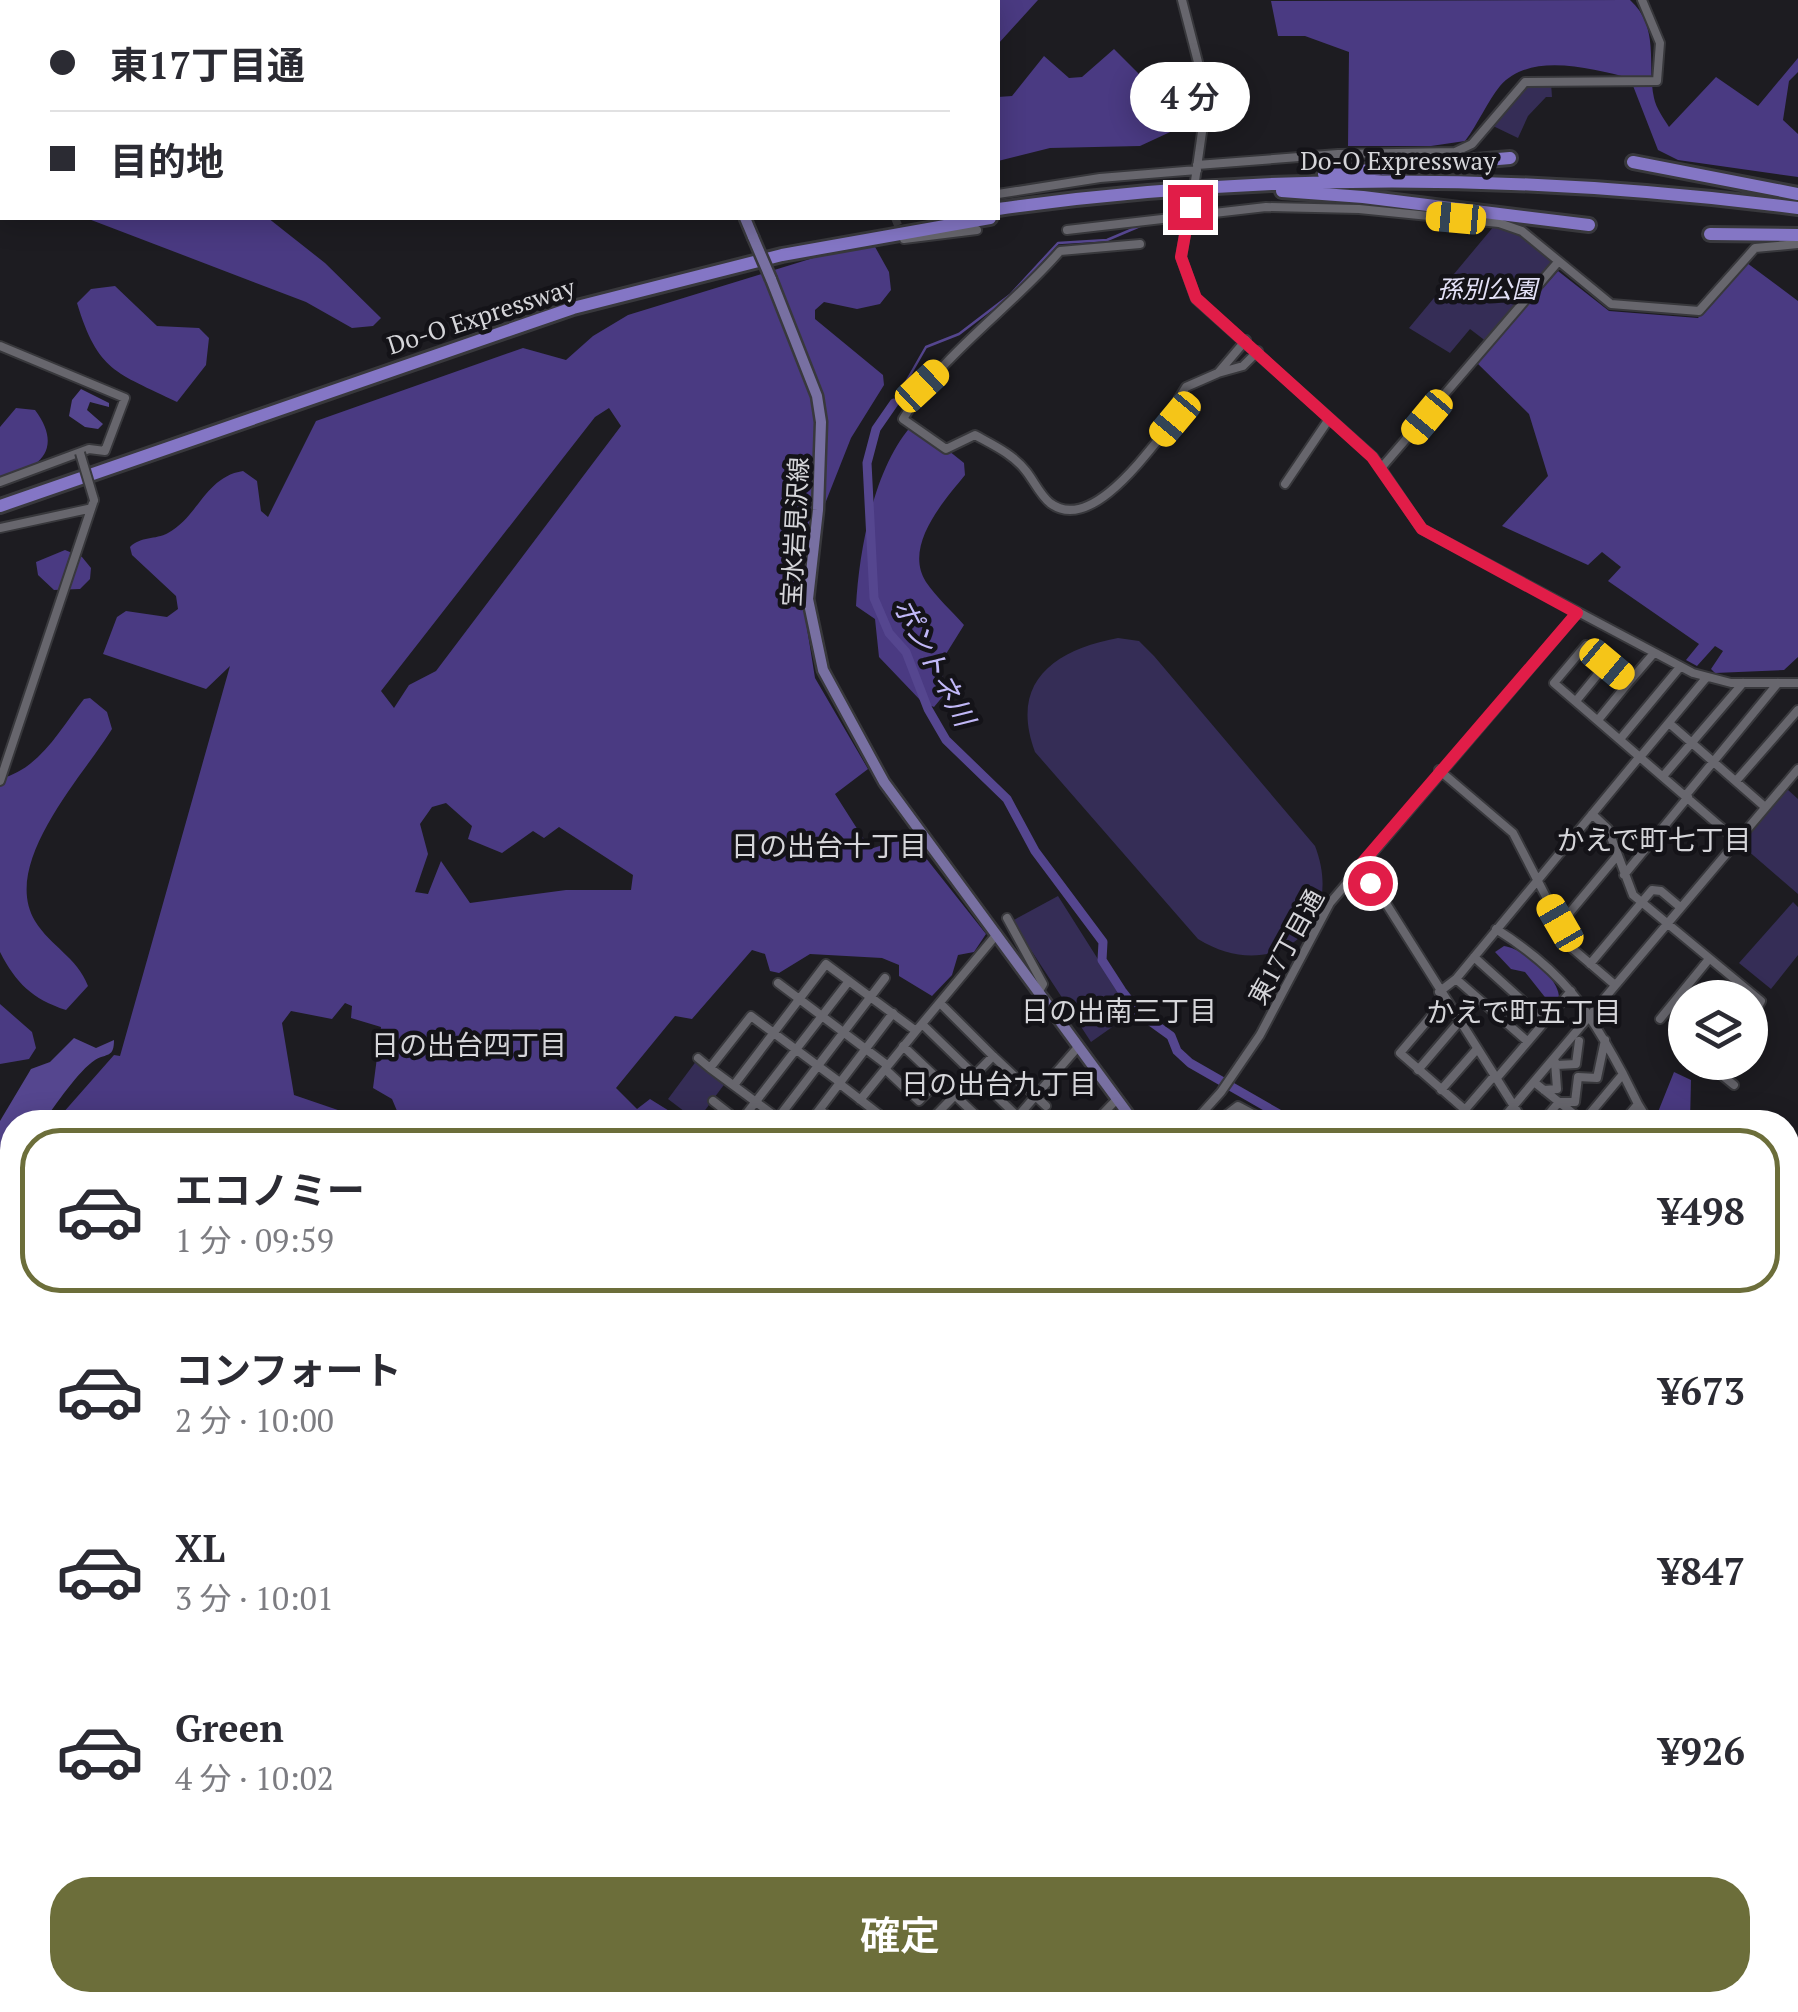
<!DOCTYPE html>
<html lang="ja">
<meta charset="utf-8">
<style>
:root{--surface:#fff;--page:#f7f7f7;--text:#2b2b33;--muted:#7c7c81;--line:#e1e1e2;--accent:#6c6e3a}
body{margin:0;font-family:"PT Serif","Noto Sans JP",serif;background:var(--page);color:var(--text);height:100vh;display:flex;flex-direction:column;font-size:38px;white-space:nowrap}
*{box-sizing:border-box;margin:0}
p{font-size:32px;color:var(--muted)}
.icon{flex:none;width:55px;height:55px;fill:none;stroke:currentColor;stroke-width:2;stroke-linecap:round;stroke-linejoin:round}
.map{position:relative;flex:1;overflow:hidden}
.details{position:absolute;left:0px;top:1110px;width:1800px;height:902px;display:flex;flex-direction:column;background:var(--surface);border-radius:40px 40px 0 0;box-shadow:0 5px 25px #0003}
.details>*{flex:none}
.hud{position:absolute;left:0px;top:0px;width:1000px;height:220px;box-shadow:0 5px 25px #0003;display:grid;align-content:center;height:220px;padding:0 50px;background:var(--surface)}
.tools{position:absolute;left:1668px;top:980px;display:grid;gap:20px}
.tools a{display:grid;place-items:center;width:100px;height:100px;border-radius:50%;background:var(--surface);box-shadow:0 5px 25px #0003;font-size:50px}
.end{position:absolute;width:45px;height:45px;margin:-22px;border:12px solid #e11d48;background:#fff;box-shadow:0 0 0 5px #fff}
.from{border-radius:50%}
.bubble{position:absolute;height:70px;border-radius:35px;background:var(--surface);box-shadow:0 5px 25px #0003;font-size:32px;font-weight:600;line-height:70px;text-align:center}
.car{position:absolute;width:30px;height:60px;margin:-30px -15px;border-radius:12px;box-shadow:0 0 8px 2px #0007;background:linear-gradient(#f5c518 24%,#345 0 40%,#f5c518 0 76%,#345 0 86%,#f5c518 0)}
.hud b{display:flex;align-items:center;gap:35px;height:95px;font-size:38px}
.hud b+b{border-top:2px solid var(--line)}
.hud i{width:25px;height:25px;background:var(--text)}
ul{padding:18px 0 0;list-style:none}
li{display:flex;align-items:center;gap:30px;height:165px;margin:0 20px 15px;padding:0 30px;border:5px solid transparent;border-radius:40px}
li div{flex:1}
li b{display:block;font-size:38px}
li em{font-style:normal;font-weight:600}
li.on{border-color:var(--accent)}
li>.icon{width:90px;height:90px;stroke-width:1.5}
.action{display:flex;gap:20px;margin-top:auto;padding:20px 50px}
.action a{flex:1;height:115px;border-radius:40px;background:var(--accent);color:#fff;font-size:40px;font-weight:600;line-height:115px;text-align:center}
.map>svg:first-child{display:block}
.green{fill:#352d56}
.forest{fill:#4a3a82;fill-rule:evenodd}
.water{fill:#55468f}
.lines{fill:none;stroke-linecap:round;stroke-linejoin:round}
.stream{stroke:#55468f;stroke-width:2.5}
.canal{stroke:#55468f;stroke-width:5}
.river{stroke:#55468f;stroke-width:9}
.minor-tunnel{stroke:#39383d;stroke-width:8;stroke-dasharray:8 4;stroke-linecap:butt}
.minor-casing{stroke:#38383c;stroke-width:12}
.major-casing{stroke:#38383c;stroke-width:15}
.highway-casing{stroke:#38383c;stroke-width:18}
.minor{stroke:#67666d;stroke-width:8}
.major{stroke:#7870a2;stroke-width:10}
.highway{stroke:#8476c5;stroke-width:12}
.minor-bridge-casing{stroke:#38383c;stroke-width:12;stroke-linecap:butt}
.major-bridge-casing{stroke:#38383c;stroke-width:15;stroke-linecap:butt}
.minor-bridge{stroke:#67666d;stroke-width:8}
.major-bridge{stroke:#7870a2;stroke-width:10}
.route{stroke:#e11d48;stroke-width:12}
.labels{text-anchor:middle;stroke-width:9;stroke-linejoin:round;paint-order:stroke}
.street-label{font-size:25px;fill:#d5d5d9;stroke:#141318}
.park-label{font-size:25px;font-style:italic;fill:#e3e1f7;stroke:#141318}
.water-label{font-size:28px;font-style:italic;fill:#c1b8f7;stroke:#141318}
.neighbourhood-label{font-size:28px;fill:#d5d5d9;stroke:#141318}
</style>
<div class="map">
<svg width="1798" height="2012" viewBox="0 0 1798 2012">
<rect width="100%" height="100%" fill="#1d1c21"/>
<path class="green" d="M1551,83L1552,97H1546L1528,116L1518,138L1491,125L1523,86Z
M1494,226L1520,233L1553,263L1487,342L1470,329L1450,353L1409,328Z
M1118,638L1139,641L1154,656L1315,846C1347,928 1272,985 1198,939L1035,752C1009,682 1054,650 1118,638Z
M1787,789L1798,799V894L1739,843Z
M1058,896L1132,1013L1091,1042L1012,921Z
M1793,902L1798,907V955L1771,989L1739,963Z
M697,1060L726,1082L697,1121L668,1099Z"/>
<path class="forest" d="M850,0H1038L998,44V2Z
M1630,0C1660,27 1647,64 1654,98C1656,108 1664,119 1669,127L1716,77L1758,106L1798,58V72L1789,81L1783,120L1798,134V177L1678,160L1658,150L1630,78C1592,69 1530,51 1500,86C1487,102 1478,124 1465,141L1431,146H1348L1349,52L1305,36H1278L1271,1Z
M1114,49L1180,115L1181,127L1140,146L1050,148L998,161V97L1012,96L1044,56L1069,78L1082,77Z
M86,218H268L325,263L381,318L373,326L352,328L306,302Z
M874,245L889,272L891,290L880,304L857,309L824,302L815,310V319L883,375L884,385L851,438L798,572L815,678L868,769L835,794L870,849L903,839L914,843L986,934L974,952L958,955L952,975L932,996L899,976V965L882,958L810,954L779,973L770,971L765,954L752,950L692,1019L675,1016L616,1088L637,1109L650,1099L687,1122H411L400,1118L392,1099L373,1088L381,1027L351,1018L352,1006L345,1003L332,1019L291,1011L282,1023L294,1095L373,1122H55L114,1055L120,1056L230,666L206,689L103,654L117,617L126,611L167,617L178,609L176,596L132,555L130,547C141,536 155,540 168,533C199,516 205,477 243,471L257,481L261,511L268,517L316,421L523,348L566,360L593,336L628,315L823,255ZM609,408L621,426L436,671L409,685L394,708L381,691L595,417ZM446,803L472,826L468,839L502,853L533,831L544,838L559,827L633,875L631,890H566L470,903L441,861L428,894L415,892L428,854L420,824L432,807Z
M1747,263L1798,301V657L1784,670L1715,673L1711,669L1723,651L1715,646L1697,666L1686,660L1699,644L1608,581L1621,567L1602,552L1588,565L1502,526L1548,476L1529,414L1477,363L1558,271L1609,311L1698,318Z
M115,286L157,326L199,328L209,338L206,365L177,402C116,372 98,372 77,303L91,289Z
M16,408L35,410C63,447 42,471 0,476V427Z
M914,423L964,463L965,475C944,501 903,546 926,582C936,597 952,611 964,625L941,662L944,695L934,707L922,702L879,657L875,619L856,606C859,551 874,465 914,423Z
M65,550L82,557L91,568L90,579L80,589L54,590L38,575L36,562Z
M90,698L107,712L112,729C84,775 0,863 35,921C51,947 77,957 88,986L66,1010C32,999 16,983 0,952V779C41,768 59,730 84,699Z
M1504,946C1525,949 1560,979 1559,998L1548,1001L1525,972L1511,969L1495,952Z
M0,1004L32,1032L36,1048L29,1059L0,1064Z
M1674,1072L1691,1080L1690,1122H1654Z
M12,1200V1367L0,1411V1238Z"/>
<path class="water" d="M81,389L109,403V407L90,402L87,410L103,424L98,429L85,427L69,416L72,400Z
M74,1038L96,1048L114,1040C114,1058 107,1053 95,1060C79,1070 55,1106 43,1122H12V1164L0,1203V1121L31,1069L50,1062Z"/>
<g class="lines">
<path class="stream" d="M894,403L926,347L959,334L1010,295L1058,243L1107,240L1140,226
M572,2012L581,2000"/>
<path class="canal" d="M0,1750L12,1755
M1788,1990L1798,1984
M607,2000L616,2012
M1744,2012L1767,2000"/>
<path class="river" d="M72,2L74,0
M0,62L2,60
M894,403L876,429L867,463L874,598L889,633L906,652L928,709L946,740L1007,799L1035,851L1103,942L1102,960L1122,991L1139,1013L1171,1036L1177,1051L1190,1063L1293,1122
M1788,1375L1798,1377
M0,1850L12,1863
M165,2000L222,2012"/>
<path class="minor-tunnel" d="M895,218L903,237"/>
<defs>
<path id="minor" d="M643,0L644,2
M678,0L679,2
M1182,0L1207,97L1195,181
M132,2L134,0
M302,2L304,0
M1197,165L1338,154L1455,152L1472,144L1525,82L1657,81L1660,43L1642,0
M0,181L2,178
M998,194L1100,178L1197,170
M1190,207L1181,257L1196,299L1373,457L1422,529L1693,673L1731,683H1798
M1067,230L1266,207L1359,209L1499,223L1522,231L1611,304L1699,311L1755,248L1798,244
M904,239L977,230
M1140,244L1060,251C1010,309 941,354 903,419L946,449L975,435C993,445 1013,454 1026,471C1034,481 1040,495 1050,503C1092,535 1150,448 1175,419L1173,408L1186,387L1218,373
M1246,340L1218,373L1243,366L1258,351
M0,346L125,398L105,451L89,449L0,482
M1382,467L1558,262
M1285,484L1329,419
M0,528L88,509
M1654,653L1629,682L1586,645L1554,683L1737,841
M1576,701L1607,663
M1598,720L1629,682
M1669,723L1765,807
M1621,738L1680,667
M1641,756L1706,678
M1439,770L1513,833L1573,949L1615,985
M1664,775L1743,683
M0,781L94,500
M1736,781L1798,710
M1686,795L1778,683
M1592,814L1608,829L1633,895L1761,1001L1750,1021
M1356,870L1387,905L1524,1122
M1624,875L1688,797
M1007,918L1043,984L1039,991
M1561,923L1617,856
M1496,929C1563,971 1587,1007 1623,1074
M1474,957L1545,1021
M1590,964L1652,890L1661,891L1680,907
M1456,979L1527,1041
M778,983L887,1065
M1439,992L1456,979L1641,755
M1445,1000L1400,1053L1479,1122
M940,1003L993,1056
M1660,1019L1709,959
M922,1024L1018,1117
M903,1046L939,1080
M698,1058L710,1068L751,1016L841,1083
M1715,1062L1718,1072L1734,1085
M1557,1065L1576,1064L1579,1041
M710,1068L783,1122
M885,1069L919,1101L939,1080L983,1122
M1418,1070L1459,1022
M1496,1079L1571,991
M1534,1082L1584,1122
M840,1084L889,1122
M734,1085L826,964L916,1031L997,934
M1441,1090L1477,1049
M1544,1090L1557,1089L1555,1062
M860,1100L916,1031
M713,1101L740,1122
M1638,1104L1649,1122
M820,1110L836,1122
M1233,1110L1242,1122
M1464,1111L1494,1076
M740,1122L849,981
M775,1122L885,978
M810,1122L893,1013
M929,1122L993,1056L1046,1106
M1013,1122L1078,1047
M1095,1122L1117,1099
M1194,1122L1221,1092L1260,1035L1330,903L1577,613
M1217,1122L1238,1106L1268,1122
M1500,1122L1798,769
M1542,1122L1559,1102H1575L1578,1077L1597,1078L1605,1040
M1583,1122L1623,1074L1638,1104L1623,1122
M1788,1269H1791L1798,1239
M1791,1301V1269H1798
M1788,1335V1352L1798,1354
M1788,1352V1368
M1788,1398L1798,1417
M0,1464L12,1468
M8,1536L12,1538
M0,1588L12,1556
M1788,1588L1792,1560
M0,1599L12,1604
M1788,1685L1798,1686
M1788,1761L1798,1696
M0,1775L12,1780
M1788,1819L1798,1821
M1788,1860L1798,1861
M251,2000L301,2012
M437,2000L450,2012
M707,2000L716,2012
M764,2000L770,2012
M851,2000L853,2012
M1097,2000L1128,2012
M1310,2000L1332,2012
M1649,2000L1690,2006L1691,2000
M661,2005L685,2000
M1021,2005L1040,2012
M32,2012L34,2000
M88,2012L90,2001
M322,2012L335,2000
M377,2012L390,2000
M433,2012V2010
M889,2012L923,2003L949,2012
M980,2012L984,2000
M1445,2012L1447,2000
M1510,2012L1511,2000
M1575,2012L1577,2000
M1635,2012L1637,2000"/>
<path id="major" d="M661,0L662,2
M745,218L753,237
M771,279L817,396L821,422L818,510L808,599L823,670L884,782L1134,1122
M0,1285L12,1289
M1788,1953L1798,1955"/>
<path id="highway" d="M1633,162L1798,194
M1324,174L1510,158
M1282,191L1363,197L1589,225
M998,209C1263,171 1532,174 1798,208
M1710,234L1798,235
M0,506L573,308L782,255L990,218
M1788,1502L1798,1501
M1260,2012L1280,2000"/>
</defs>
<use href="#minor" class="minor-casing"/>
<use href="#major" class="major-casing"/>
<use href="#highway" class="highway-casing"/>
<use href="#minor" class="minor"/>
<use href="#major" class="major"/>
<use href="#highway" class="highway"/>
<defs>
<path id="minor-bridge" d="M80,453L94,500"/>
<path id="major-bridge" d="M753,237L771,279"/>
</defs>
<use href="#minor-bridge" class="minor-bridge-casing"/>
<use href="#major-bridge" class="major-bridge-casing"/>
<use href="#minor-bridge" class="minor-bridge"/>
<use href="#major-bridge" class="major-bridge"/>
</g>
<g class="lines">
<path class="route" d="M1190,207L1181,257L1196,298L1372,457L1422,529L1577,613L1356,870L1370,883"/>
</g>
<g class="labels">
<g class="street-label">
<text x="1398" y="170">Do-O Expressway</text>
<text transform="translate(481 316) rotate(-18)" y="9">Do-O Expressway</text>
<text transform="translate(795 532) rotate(-87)" y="9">宝水岩見沢線</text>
<text transform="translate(1286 947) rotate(-61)" y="9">東17丁目通</text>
</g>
<g class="park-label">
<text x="1487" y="298">孫別公園</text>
</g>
<g class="water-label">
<text transform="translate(934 662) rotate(62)" y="10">ポントネ川</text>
</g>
<g class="neighbourhood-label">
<text x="1654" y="850">かえで町七丁目</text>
<text x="829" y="856">日の出台十丁目</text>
<text x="1119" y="1021">日の出南三丁目</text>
<text x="1524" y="1022">かえで町五丁目</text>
<text x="469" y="1055">日の出台四丁目</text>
<text x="999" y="1094">日の出台九丁目</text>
</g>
</g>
</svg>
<div class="tools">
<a><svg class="icon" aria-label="layers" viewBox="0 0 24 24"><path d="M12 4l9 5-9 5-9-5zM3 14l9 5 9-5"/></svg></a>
</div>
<i class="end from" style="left:1370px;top:883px"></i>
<i class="end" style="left:1190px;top:207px"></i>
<div class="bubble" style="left:1130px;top:62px;width:120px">4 分</div>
<i class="car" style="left:1456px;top:218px;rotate:275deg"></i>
<i class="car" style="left:922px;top:386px;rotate:47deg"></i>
<i class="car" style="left:1427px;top:417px;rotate:220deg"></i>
<i class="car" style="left:1175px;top:419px;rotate:220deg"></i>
<i class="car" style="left:1607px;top:664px;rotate:130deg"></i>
<i class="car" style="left:1560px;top:923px;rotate:330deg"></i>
<div class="hud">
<b><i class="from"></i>東17丁目通</b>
<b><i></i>目的地</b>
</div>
<section class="details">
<ul>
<li class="on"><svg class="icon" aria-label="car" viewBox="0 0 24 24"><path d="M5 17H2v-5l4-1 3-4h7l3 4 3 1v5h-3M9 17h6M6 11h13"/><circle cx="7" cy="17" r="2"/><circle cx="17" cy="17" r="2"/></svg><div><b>エコノミー</b><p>1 分 · 09:59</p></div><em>¥498</em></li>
<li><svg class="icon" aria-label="car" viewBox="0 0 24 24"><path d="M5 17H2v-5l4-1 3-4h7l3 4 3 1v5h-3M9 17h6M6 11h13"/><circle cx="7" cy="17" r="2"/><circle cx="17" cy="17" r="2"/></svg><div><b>コンフォート</b><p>2 分 · 10:00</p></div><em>¥673</em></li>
<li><svg class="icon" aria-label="car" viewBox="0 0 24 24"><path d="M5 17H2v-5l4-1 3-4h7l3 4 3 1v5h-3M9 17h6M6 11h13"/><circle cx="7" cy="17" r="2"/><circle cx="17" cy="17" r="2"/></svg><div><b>XL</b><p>3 分 · 10:01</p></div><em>¥847</em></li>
<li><svg class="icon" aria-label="car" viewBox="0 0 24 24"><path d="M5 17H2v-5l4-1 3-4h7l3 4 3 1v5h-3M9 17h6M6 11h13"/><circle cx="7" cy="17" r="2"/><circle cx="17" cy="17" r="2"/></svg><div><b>Green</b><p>4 分 · 10:02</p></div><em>¥926</em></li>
</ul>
<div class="action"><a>確定</a></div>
</section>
</div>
